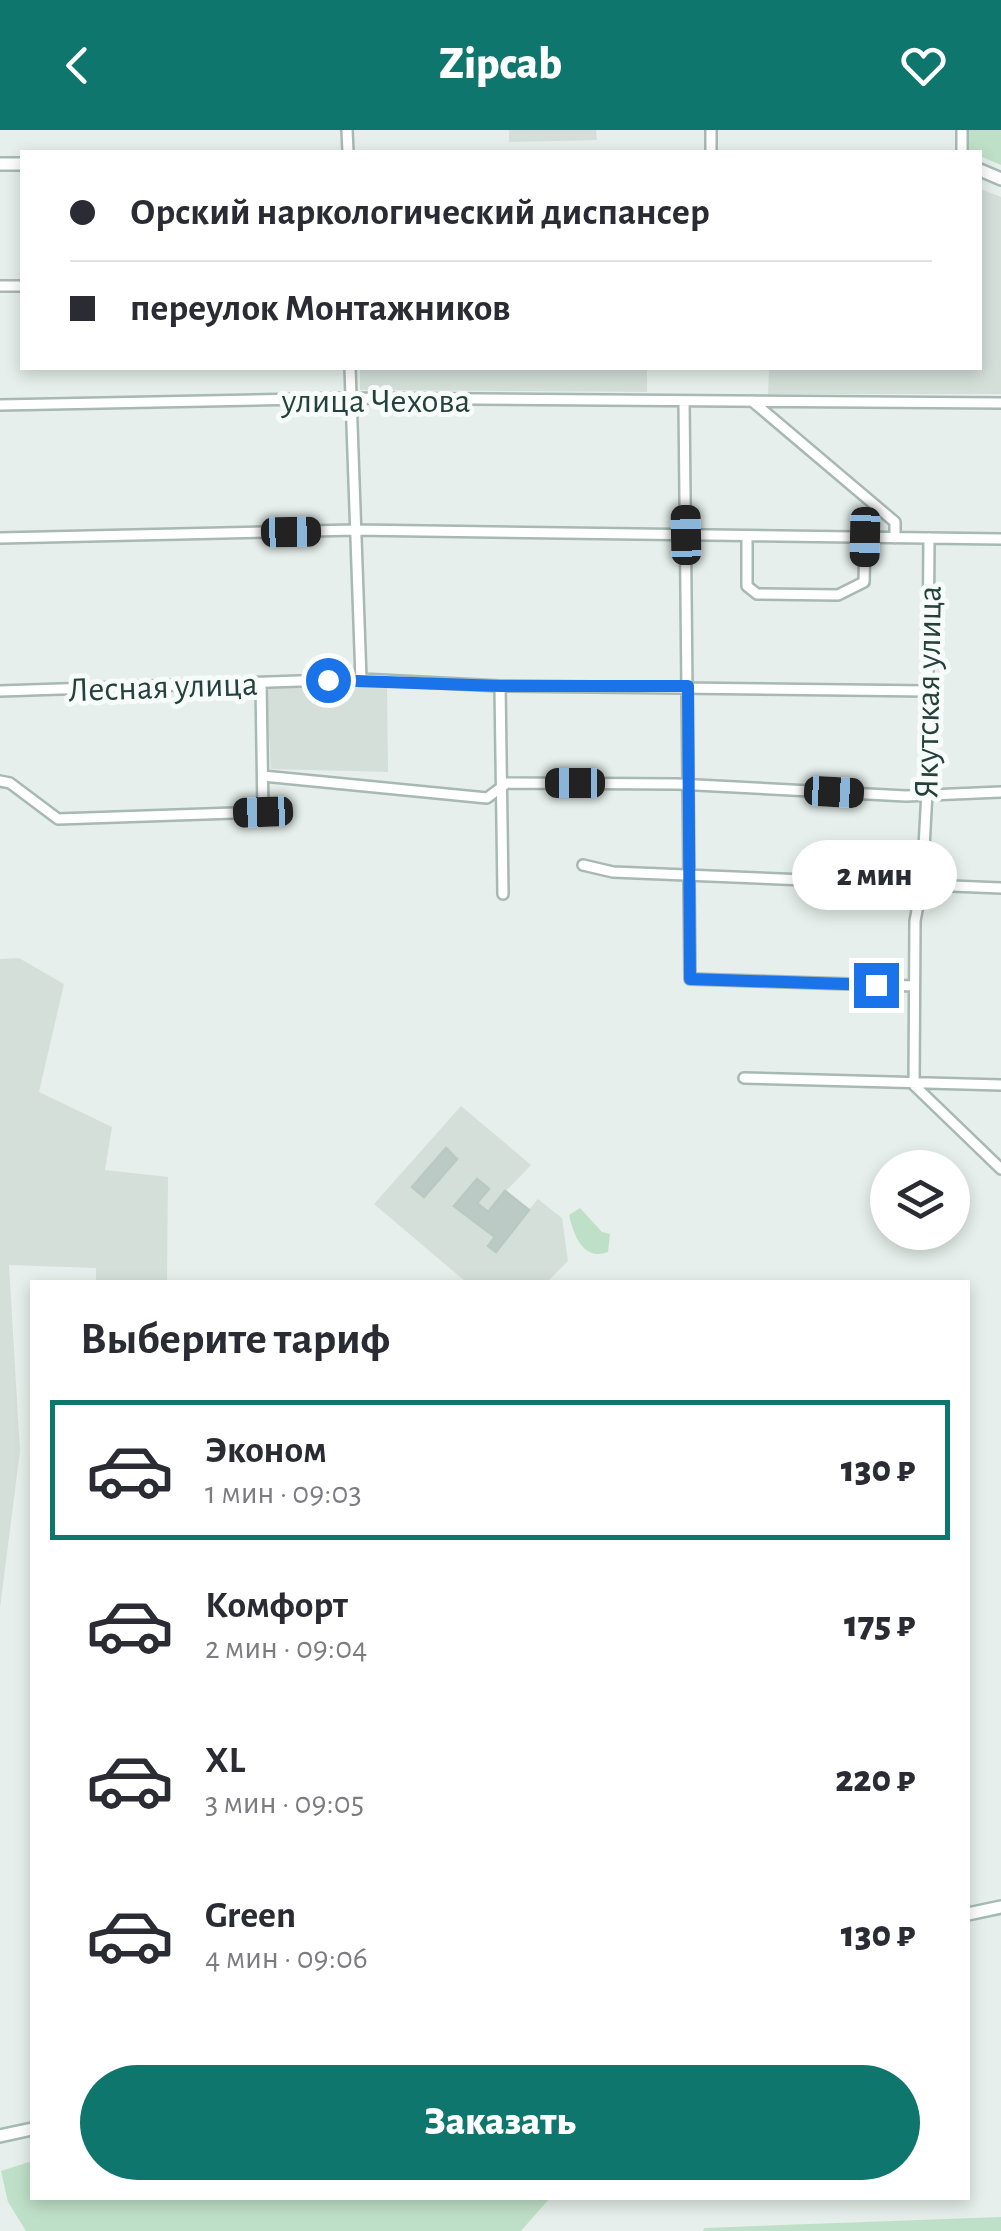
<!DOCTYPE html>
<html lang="ru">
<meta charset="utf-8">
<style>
:root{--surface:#fff;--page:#f2f2f3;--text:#2b2b33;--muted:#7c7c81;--line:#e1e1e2;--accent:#0f766e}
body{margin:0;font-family:"Alegreya Sans",sans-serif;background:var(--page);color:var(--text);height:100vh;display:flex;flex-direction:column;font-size:38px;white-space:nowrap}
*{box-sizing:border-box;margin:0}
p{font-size:32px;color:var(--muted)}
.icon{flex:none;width:55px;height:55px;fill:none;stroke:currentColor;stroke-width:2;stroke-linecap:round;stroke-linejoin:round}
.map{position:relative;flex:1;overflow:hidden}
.drawer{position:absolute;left:30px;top:1150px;width:940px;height:920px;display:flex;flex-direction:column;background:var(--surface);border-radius:0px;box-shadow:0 5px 15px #0003}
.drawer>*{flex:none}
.guide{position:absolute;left:20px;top:20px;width:962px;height:220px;border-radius:0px;box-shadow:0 5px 15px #0003;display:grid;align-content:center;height:220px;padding:0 50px;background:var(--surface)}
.controls{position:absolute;left:870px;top:1020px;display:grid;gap:20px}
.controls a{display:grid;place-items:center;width:100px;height:100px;border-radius:50%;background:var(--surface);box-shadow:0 5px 15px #0003;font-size:50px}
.end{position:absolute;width:45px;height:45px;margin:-22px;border:12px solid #1a73e8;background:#fff;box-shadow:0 0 0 5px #fff}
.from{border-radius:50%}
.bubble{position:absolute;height:70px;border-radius:35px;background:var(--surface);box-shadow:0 5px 15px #0003;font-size:32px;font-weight:800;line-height:70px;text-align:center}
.car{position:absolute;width:30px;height:60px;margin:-30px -15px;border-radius:12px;box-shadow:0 0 8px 2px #0007;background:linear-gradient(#222 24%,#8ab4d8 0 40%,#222 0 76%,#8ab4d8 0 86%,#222 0)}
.guide b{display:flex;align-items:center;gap:35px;height:95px;font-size:38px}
.guide b+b{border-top:2px solid var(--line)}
.guide i{width:25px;height:25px;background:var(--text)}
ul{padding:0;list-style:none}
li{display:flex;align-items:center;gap:30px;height:140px;margin:0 20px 15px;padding:0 30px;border:5px solid transparent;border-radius:0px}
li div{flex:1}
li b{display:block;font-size:38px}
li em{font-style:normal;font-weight:800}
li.current{border-color:var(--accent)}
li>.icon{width:90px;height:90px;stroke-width:1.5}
h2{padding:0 50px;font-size:45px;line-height:120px}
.cta{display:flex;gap:20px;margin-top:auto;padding:20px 50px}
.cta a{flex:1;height:115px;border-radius:60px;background:var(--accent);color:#fff;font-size:40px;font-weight:800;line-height:115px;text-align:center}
header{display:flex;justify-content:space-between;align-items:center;height:130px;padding:0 50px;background:var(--accent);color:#fff;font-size:45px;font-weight:800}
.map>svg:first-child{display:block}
.built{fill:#d4dfda}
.green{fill:#bfe0c8}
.building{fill:#bbcac4;stroke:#b8c9c2;stroke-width:2.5}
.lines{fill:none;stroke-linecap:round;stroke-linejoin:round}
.street-casing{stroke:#a8b8b2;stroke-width:14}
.secondary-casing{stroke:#a4bbb3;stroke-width:16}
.street{stroke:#fff;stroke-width:9}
.secondary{stroke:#fff;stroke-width:11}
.route{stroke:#1a73e8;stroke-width:12}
.labels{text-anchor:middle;stroke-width:10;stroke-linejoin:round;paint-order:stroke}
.street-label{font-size:35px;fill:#24423a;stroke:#f7fbf9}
</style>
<header><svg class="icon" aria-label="back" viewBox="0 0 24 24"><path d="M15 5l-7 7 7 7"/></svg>Zipcab<svg class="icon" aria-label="heart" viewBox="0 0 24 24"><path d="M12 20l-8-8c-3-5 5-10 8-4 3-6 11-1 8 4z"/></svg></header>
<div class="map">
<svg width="1001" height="2101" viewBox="0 0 1001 2101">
<rect width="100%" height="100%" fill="#e6efeb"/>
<path class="built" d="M509,0H596L597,10L509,12Z
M980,59L1001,67V264H768L769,238H980Z
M360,238H647V262L360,260Z
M361,551L387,556L388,642L271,639L266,554Z
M19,828L64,854L39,962L112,997L105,1040L168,1047L167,1152H96V1138L9,1135L20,1321L0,1478V829Z
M461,976L531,1035L506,1061L529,1080L538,1069L562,1088L568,1131L547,1152H466L374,1074Z"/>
<path class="green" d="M967,0H1001V35L980,26V22L967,21Z
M580,1078L602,1102L610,1104L608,1122C583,1131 574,1106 569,1085Z
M32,2031V2068H550L521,2101H26L8,2072L1,2041Z
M1001,2087V2101H703L704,2098Z"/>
<path class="building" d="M446,1018L457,1029L424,1067L412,1057Z
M477,1049L489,1059L477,1073L488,1082L505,1061L529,1080L496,1122L488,1116L495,1107L454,1076Z"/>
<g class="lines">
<defs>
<path id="street" d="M347,0L348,22
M711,22V0
M962,22V0
M0,156H22
M350,238L361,549
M684,271L690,849L914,856
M752,271L895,392V408
M0,275L351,268L1001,273
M747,406V456L757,464L838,465L864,452L865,407
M0,408L355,400L1001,409
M929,408L927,662L922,754L915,791L914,955L1001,1039
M500,556L503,764
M0,561L361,549L500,556L927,561
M263,646L487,668L507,653L677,654L906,666L1001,662
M0,651L10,653L58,689L263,682L261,553
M583,735L613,742L1001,758
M744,948L1001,955"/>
<path id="secondary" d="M0,34H22
M980,40L1001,49
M968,1784L1001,1777
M0,2006L32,1999"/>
</defs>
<use href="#street" class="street-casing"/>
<use href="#secondary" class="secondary-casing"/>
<use href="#street" class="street"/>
<use href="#secondary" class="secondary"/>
</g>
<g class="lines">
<path class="route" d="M328,550L500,556H688L690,849L876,855"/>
</g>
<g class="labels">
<g class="street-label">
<text x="376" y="282">улица Чехова</text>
<text transform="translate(163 556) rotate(-2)" y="12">Лесная улица</text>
<text transform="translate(927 562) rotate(-89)" y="12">Якутская улица</text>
</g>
</g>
</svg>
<div class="controls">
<a><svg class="icon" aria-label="layers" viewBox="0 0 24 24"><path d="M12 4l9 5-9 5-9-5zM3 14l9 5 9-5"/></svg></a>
</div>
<i class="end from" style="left:328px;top:550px"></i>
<i class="end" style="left:876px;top:855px"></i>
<div class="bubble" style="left:792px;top:710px;width:165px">2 мин</div>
<i class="car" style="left:291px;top:402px;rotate:89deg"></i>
<i class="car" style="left:686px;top:405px;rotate:359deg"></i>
<i class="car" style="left:865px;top:407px;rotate:181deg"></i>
<i class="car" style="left:575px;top:653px;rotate:270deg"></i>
<i class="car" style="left:834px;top:662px;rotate:93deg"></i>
<i class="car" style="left:263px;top:682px;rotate:268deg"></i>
<div class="guide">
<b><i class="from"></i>Орский наркологический диспансер</b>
<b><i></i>переулок Монтажников</b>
</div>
<section class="drawer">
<h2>Выберите тариф</h2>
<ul>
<li class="current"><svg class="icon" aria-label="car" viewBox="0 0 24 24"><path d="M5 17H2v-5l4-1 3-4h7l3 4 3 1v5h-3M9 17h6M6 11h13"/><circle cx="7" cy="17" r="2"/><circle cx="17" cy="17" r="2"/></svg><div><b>Эконом</b><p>1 мин · 09:03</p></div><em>130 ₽</em></li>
<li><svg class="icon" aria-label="car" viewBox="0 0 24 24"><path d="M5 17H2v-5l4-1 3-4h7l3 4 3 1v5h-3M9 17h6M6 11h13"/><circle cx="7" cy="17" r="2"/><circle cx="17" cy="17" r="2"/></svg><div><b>Комфорт</b><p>2 мин · 09:04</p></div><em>175 ₽</em></li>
<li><svg class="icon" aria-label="car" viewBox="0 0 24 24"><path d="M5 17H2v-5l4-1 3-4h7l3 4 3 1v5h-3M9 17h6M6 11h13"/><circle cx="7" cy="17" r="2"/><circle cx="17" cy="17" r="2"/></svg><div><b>XL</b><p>3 мин · 09:05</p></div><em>220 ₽</em></li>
<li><svg class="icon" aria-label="car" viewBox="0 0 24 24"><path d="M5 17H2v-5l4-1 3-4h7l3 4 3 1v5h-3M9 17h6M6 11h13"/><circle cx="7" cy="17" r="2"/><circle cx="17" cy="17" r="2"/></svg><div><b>Green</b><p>4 мин · 09:06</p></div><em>130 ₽</em></li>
</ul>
<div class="cta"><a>Заказать</a></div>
</section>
</div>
